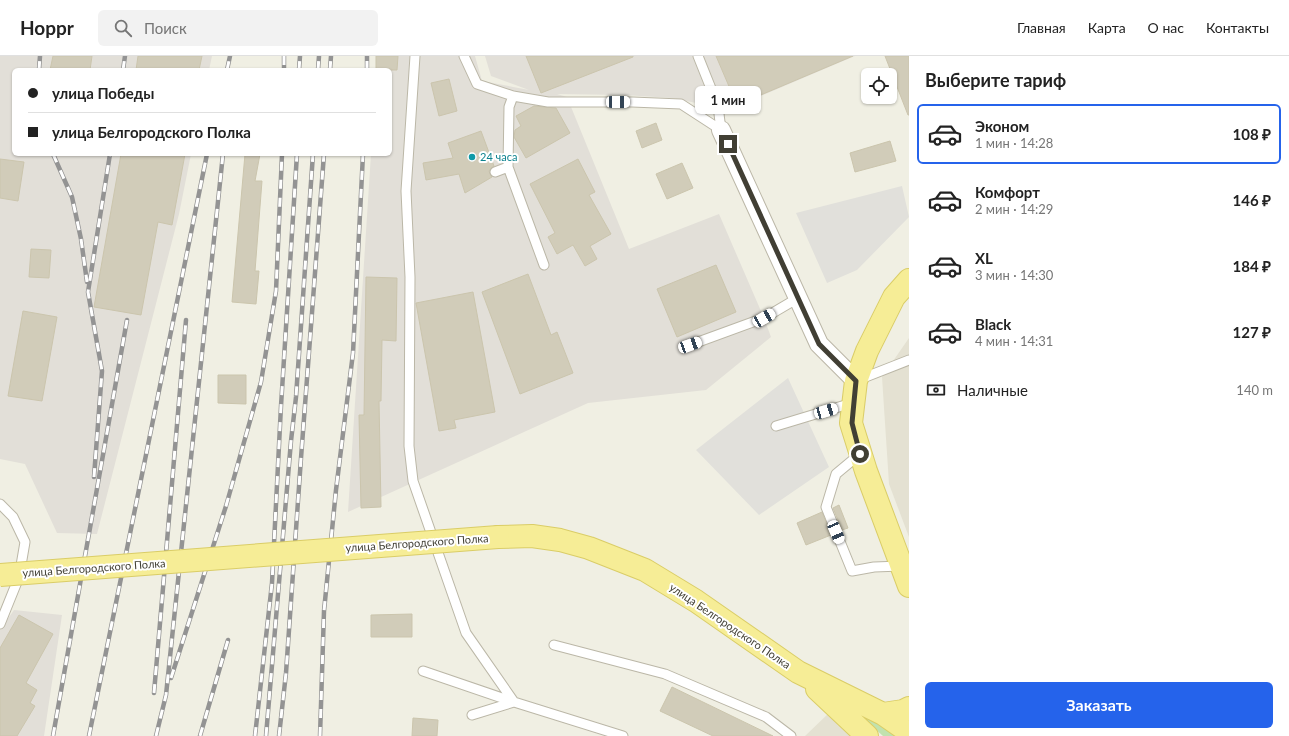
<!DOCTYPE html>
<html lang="ru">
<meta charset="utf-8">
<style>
:root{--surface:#fff;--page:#f2f2f2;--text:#222;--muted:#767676;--line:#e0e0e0;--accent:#2563eb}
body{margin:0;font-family:Lato,sans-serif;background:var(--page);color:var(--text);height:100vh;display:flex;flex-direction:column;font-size:15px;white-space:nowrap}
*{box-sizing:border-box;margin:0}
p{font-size:13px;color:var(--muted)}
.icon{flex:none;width:22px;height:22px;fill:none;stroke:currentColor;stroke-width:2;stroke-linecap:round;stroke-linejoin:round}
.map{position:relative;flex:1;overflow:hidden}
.panel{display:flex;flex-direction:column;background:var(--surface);width:380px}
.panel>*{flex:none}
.guide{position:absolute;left:12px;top:12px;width:380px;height:88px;border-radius:6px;box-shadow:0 1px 3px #0004;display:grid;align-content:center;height:88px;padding:0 16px;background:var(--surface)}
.fabs{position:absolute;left:861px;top:12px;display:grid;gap:8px}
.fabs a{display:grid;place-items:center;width:36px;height:36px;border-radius:6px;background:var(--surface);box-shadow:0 1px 3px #0004;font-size:20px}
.end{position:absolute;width:18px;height:18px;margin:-9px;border:5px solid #413f34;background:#fff;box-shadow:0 0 0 2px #fff}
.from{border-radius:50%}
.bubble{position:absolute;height:28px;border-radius:6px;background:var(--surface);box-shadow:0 1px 3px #0004;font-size:13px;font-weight:700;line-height:28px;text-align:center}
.car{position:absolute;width:12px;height:24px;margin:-12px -6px;border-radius:5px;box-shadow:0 0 3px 1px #0007;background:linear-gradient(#fff 24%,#345 0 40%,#fff 0 76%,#345 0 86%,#fff 0)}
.guide b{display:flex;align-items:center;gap:14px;height:38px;font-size:15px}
.guide b+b{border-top:1px solid var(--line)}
.guide i{width:10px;height:10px;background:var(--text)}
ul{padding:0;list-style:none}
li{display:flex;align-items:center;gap:12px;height:60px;margin:0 8px 6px;padding:0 8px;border:2px solid transparent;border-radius:6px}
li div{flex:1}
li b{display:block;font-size:15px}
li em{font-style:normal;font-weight:700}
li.on{border-color:var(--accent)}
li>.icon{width:36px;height:36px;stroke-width:1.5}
h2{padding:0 16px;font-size:18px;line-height:48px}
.pay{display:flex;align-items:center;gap:10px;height:44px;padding:0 16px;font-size:15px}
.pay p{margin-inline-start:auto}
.button{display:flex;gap:8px;margin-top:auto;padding:8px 16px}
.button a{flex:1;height:46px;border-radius:6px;background:var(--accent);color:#fff;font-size:16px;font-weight:700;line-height:46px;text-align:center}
header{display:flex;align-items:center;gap:24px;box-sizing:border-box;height:56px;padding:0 20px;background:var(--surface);border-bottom:1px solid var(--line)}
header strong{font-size:19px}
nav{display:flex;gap:22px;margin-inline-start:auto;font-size:14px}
.search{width:280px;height:36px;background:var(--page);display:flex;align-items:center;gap:10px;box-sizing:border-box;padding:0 14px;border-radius:6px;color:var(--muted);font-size:15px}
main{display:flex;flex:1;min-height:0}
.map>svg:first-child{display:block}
.residential{fill:#e4e1d2}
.industrial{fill:#e2dfd8}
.green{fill:#c1e2ae}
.parking{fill:#e1e0db}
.building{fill:#d1ccb9;stroke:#cbc5ad}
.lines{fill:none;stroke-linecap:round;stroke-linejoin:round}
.lane-casing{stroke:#bbb7a7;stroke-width:11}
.street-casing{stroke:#bbb7a7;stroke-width:20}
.primary-casing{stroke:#dacd67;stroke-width:24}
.lane{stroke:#fff;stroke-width:9}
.street{stroke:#fff;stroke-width:18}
.primary{stroke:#f6ed96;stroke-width:22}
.rail-casing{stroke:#939393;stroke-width:4.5}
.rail{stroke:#fff;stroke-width:3;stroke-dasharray:9;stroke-linecap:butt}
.primary-bridge-casing{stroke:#dacd67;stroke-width:24;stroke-linecap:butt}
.primary-bridge{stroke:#f6ed96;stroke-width:22}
.route{stroke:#413f34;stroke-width:5}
.culture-dot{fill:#0f9aa8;stroke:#fff;stroke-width:1.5}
.labels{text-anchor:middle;stroke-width:4;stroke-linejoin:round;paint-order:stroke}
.culture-label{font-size:11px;fill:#0d838f;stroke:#fff;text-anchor:start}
.street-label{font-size:11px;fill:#413f34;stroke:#fff}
</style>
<header>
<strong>Hoppr</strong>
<div class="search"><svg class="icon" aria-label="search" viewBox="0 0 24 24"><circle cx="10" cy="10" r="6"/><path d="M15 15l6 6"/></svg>Поиск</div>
<nav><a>Главная</a><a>Карта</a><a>О нас</a><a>Контакты</a></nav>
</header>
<main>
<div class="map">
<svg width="909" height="680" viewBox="0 0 909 680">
<rect width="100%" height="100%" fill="#f0efe3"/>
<path class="residential" d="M909,282V481L889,428L882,321Z
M829,657L856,680H805Z"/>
<path class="industrial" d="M0,0H212L209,14H14V98H191L179,158L97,478L57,477L25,408L0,403Z
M378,0H475L482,25L529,34L491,20L485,0H855L737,50L701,48L672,42L624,39L557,38L567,41L629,193L719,158L764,262L771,281L706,334L588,347L348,456L371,98H390V14Z
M14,554L62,559L44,680H0V574Z"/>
<path class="green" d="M850,650L903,680H883Z"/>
<path class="parking" d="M902,130L909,161L857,214L827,227L796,157Z
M788,322L829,411L759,459L696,394Z"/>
<path class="building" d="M53,0H92L90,14H50Z
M138,0H202L199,14H136Z
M376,0H398L397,14H376Z
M526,0H633V1L541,37Z
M716,0H853L737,49Z
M885,0H909V59H908Z
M449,23L457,55L439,60L431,27Z
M534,50L556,52L570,77L526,102L514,81L515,74L521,70L516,60Z
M656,67L662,84L642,92L636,75Z
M481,75L494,110L491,112L489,115L490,118L492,121L465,137L459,118L426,124L423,107L453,102L448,87Z
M890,85L896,105L855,116L850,97Z
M121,98H185L172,169L158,166L141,259L94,251Z
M245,98H260L255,125H262L255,215H259L256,248L232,246Z
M0,103L24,106L18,145L0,142Z
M578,103L595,136L589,139L611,178L590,190L597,203L585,210L573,189L557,198L548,181L555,177L530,128Z
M682,107L693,132L667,143L656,118Z
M31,193L51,194L49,222L29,221Z
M716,209L736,256L677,281L657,233Z
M528,218L551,279L557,276L573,317L520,338L482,236Z
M366,221L397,222L396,285L382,284L381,345H379L381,451L361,452L359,359H364Z
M473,236L495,356L454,364L456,372L439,375L416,247Z
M23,255L57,261L42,345L8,340Z
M218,319H246V348L218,347Z
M839,449L848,472L842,474L833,452Z
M822,456L831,479L806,489L797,467Z
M412,558V581H371V559Z
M19,559L53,578L26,627L37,634L30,647L35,650L17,680H0V592Z
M672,631L773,680H713L660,655Z
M413,662L438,664L437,680H412Z"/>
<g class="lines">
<defs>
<path id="lane" d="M415,0L406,135L410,221L409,390L413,425L466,577L514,646L623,680
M464,0L477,28L513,40L548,46H632L681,48L721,74
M698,0L718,50L721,74
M508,111L509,51L513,40
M495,116L508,111L544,209
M690,289L764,262L798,242
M858,324L909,304
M776,370L852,347
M860,398L836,418L826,451L852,515L874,511L901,510
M0,448L13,461L25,486L19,521L0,568
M554,589L665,618L766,661L791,680
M423,615L514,646L472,659"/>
<path id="street" d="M721,74L819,288L856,325"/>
<path id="primary" d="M909,224L894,241L867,295L856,325L851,367L866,415L909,530
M498,481L532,480L560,484L589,492L645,514L696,545L798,616L883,658L909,676
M817,633L867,680
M883,658L903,655L909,652"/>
</defs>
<use href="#lane" class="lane-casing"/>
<use href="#street" class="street-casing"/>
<use href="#primary" class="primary-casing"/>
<use href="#lane" class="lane"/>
<use href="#street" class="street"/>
<use href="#primary" class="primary"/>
<defs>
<path id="rail" d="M284,0V14
M39,14L40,0
M123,14L125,0
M227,14L230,0
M299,14L300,0
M318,14L319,0
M330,14L331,0
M367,14V0
M53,98L72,141L81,183L87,226
M94,421L102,315L88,236L110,98
M171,622L226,450L261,326L276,235L282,98
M154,637L186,264
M53,680L127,264
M89,680L207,98
M156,680L166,639L223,98
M200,680L228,584
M255,680L272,527L281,350L297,98
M266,680L291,385L296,341L313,98
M279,680L286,617L301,402L324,98
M320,680L324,555L336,434L353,297L363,98"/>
</defs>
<use href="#rail" class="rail-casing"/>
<use href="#rail" class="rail"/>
<defs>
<path id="primary-bridge" d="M0,519L498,481"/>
</defs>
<use href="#primary-bridge" class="primary-bridge-casing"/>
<use href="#primary-bridge" class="primary-bridge"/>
</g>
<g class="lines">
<path class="route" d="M728,88L819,288L856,325L852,367L860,398"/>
</g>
<circle class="culture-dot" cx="472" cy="101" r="4"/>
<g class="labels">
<g class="culture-label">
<text x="480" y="105">24 часа</text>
</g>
<g class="street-label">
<text transform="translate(417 487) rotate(-4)" y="4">улица Белгородского Полка</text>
<text transform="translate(94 512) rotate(-4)" y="4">улица Белгородского Полка</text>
<text transform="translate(730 570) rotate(34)" y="4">улица Белгородского Полка</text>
</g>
</g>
</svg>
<div class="fabs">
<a><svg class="icon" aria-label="locate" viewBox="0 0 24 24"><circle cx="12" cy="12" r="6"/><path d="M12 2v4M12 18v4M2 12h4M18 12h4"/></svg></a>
</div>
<i class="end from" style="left:860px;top:398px"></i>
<i class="end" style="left:728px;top:88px"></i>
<div class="bubble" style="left:695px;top:30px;width:66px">1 мин</div>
<i class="car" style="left:618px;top:46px;rotate:90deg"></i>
<i class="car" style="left:764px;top:262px;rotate:60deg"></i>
<i class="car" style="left:690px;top:289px;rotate:70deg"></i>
<i class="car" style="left:826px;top:355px;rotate:74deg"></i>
<i class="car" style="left:836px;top:476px;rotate:157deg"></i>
<div class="guide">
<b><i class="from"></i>улица Победы</b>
<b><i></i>улица Белгородского Полка</b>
</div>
</div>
<section class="panel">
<h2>Выберите тариф</h2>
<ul>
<li class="on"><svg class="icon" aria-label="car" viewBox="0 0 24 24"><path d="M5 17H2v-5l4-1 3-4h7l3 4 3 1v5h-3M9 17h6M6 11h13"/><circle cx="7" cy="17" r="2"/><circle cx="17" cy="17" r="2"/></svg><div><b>Эконом</b><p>1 мин · 14:28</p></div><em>108 ₽</em></li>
<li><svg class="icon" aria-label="car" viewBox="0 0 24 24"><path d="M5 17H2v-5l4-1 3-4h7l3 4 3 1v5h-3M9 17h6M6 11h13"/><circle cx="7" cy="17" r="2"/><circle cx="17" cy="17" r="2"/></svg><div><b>Комфорт</b><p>2 мин · 14:29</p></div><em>146 ₽</em></li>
<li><svg class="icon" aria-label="car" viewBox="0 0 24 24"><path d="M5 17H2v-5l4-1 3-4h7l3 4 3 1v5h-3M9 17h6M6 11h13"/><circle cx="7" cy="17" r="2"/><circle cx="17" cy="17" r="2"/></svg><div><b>XL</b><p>3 мин · 14:30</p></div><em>184 ₽</em></li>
<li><svg class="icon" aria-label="car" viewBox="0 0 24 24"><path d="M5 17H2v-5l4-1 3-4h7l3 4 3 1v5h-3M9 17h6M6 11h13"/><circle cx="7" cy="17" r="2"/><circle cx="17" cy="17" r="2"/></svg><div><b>Black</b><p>4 мин · 14:31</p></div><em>127 ₽</em></li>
</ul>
<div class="pay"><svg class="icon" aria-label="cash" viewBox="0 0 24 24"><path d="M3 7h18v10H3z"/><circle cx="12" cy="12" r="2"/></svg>Наличные<p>140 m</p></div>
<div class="button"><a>Заказать</a></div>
</section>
</main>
